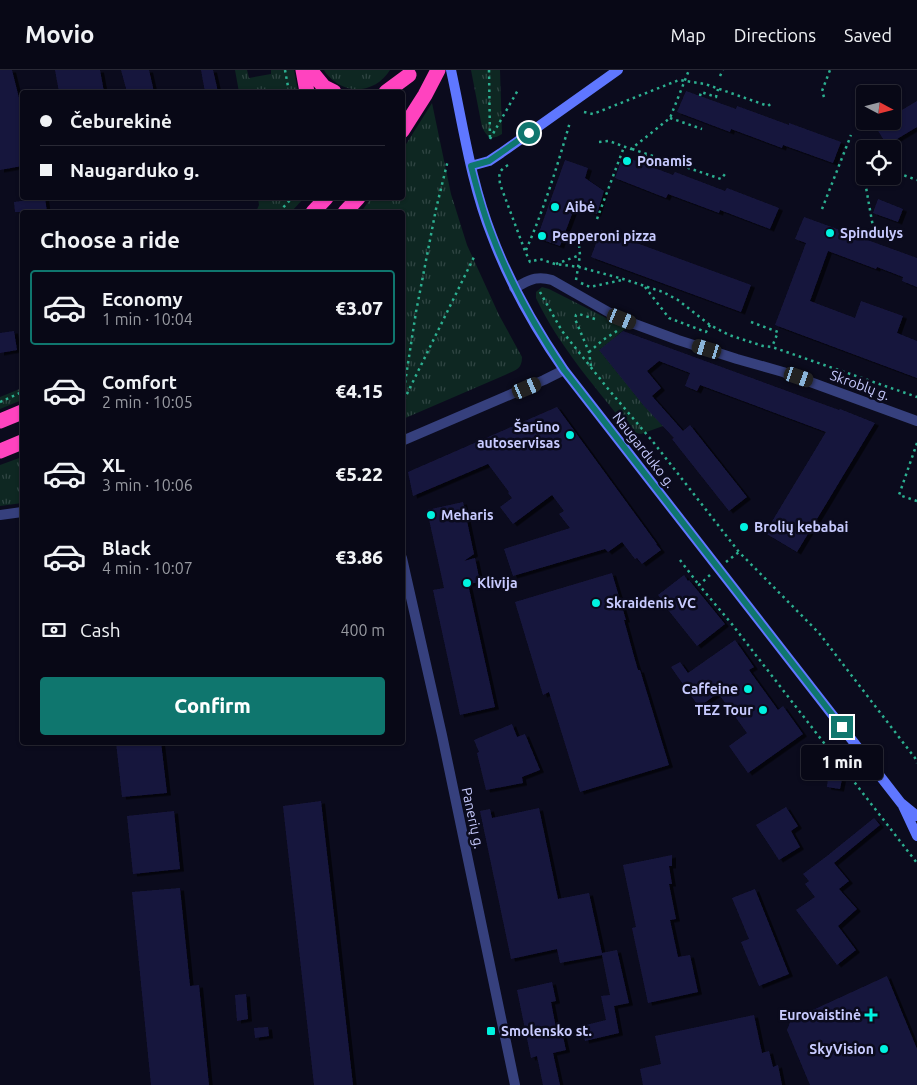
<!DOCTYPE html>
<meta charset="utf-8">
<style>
:root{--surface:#080816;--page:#161623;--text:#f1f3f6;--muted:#989aa1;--line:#292935;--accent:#0f766e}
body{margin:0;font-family:Ubuntu,sans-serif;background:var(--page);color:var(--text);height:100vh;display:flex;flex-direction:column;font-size:19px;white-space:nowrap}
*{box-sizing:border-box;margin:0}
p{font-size:16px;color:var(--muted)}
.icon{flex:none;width:28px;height:28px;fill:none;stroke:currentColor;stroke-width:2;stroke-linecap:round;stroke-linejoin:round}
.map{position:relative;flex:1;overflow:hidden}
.details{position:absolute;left:20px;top:140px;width:385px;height:535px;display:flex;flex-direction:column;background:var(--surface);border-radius:5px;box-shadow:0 1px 4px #0004,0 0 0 1px var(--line)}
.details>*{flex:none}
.top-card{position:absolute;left:20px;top:20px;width:385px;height:110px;border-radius:5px;box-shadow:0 1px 4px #0004,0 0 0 1px var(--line);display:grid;align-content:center;height:110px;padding:0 20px;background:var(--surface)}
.needle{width:32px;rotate:97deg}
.buttons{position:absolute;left:856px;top:15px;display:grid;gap:10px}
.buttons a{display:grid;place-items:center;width:45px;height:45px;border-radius:5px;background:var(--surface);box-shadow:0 1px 4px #0004,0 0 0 1px var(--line);font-size:25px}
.end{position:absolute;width:22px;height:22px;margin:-11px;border:6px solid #0f766e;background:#fff;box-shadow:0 0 0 2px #fff}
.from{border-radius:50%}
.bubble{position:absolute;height:35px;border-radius:5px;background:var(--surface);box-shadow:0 1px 4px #0004,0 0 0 1px var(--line);font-size:16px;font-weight:800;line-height:35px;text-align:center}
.car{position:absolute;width:15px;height:30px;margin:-15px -8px;border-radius:6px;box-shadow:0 0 4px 1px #0007;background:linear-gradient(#222 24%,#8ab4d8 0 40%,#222 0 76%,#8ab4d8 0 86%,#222 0)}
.top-card b{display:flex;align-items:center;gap:18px;height:48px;font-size:19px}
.top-card b+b{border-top:1px solid var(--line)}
.top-card i{width:12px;height:12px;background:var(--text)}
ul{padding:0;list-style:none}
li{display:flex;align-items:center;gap:15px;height:75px;margin:0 10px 8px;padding:0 10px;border:2px solid transparent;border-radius:5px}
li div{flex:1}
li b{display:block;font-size:19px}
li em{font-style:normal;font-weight:800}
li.on{border-color:var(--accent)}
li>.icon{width:45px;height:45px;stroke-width:1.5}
h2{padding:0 20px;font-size:22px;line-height:60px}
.pay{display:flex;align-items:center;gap:12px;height:55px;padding:0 20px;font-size:19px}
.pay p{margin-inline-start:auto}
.cta{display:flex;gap:10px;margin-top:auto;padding:10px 20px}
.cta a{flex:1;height:58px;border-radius:5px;background:var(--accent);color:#fff;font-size:20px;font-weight:800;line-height:58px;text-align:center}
header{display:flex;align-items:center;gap:30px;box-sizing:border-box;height:70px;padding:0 25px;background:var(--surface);border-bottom:1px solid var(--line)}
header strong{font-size:24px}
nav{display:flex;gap:28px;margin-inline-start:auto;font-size:18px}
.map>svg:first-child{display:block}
.grass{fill:url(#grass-tufts)}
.building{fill:#18173e;filter:url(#shadow)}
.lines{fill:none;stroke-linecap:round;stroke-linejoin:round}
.path{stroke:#2caf90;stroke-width:2.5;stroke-dasharray:2.5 4;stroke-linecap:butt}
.street{stroke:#36407d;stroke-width:10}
.secondary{stroke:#5f77ff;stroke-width:10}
.highway{stroke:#ff43bf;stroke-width:15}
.route{stroke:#0f766e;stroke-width:6}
.poi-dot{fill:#00f3e0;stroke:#0b0b1d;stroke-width:2}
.labels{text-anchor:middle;stroke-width:5;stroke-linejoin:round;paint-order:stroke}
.poi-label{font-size:14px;font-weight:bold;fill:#c8cbff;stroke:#0b0b1d;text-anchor:start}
.street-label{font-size:14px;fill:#c8cbff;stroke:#0b0b1d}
</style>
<header>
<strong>Movio</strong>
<nav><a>Map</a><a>Directions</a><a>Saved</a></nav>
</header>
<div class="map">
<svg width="917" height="1015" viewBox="0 0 917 1015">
<defs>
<pattern id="grass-tufts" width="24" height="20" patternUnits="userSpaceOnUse" patternTransform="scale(1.25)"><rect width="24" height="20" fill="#0e2722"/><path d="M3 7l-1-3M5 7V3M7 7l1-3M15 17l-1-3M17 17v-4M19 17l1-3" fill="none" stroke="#304543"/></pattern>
<filter id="shadow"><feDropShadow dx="4" dy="2.5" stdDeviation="0" flood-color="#0009"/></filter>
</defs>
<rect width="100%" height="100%" fill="#0b0b1d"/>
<path class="grass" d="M235,0H247L249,8L271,4V0H294L298,22H239Z
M324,0H390C379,18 357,25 338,14C333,10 327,6 324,0Z
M471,0H500L502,64C491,71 487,67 482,57Z
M432,33L451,124L467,175L499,245L522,287C522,300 515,300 505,305L403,349L402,142H361L371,128H402L403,79Z
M258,128H304L291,142H256L259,135Z
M542,217L549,219L626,258L600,280L663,356L641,364L631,362C598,320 559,277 536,228V222Z
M22,318V330L0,339V327Z
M22,387V433L0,436V395Z"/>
<path class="building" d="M0,0H12L22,40V96L0,100Z
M55,0H100L104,22H80L79,20L66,22H59Z
M121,0H149L154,22H127Z
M201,0H213L218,22H205Z
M686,21L736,39L737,36L789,55V53L841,72L833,93L783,75L782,78L731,59L730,62L677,42Z
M917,31V57L887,75L875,56L884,51H892V46Z
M623,86L673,105L675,102L725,121L727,118L779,138L770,159L720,140L719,143L668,124L666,128L615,108Z
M565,90L588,98L585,108L604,121L597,144L575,136L560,176L537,168Z
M45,128L47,142H15L14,132Z
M878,129L903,139L898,152L873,143Z
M804,147L917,188V217L902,211L903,207L877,197L876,199L828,181L810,231L855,248L861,231L903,246L897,263L917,271V308L775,255L806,173L795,169Z
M601,160L751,215L741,242L591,187Z
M14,261L17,280L0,283V263Z
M623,261L839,340L840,339L875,353L797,482L765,463L826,362L700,315L697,321L685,316L690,303L659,291L647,301L661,318L652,326L683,361L690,355L747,427L729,441L672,369L674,368L644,336L599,280Z
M557,337L657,474H656L661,480L642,494L637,488L635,489L622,472L608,482L605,479L513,506L504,479L570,458L559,444L564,441L552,425L513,454L500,437L512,428L508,423L509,422L488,394L413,426L408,402Z
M463,432L474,484L464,491L475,488L480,512L468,514L495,637L460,645L433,520L444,518L427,440Z
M612,503L626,550H624L635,590L638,600H640L669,695L580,722L549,622L543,625L515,532Z
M684,505L688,511L689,510L725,554L697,576L661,531L662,530L658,525Z
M735,570L754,597L749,600L778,640L783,636L803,664L748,703L729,676L747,663L718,623L699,637L671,597L680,592L688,603Z
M512,654L517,667L525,664L540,700L522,707L523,713L486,720L477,683L479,682L474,670Z
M116,672H161L167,723L122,727Z
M830,691L837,708L842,709L840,719L827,717Z
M321,731L335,854L353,1015H314L283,736Z
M786,737L798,756L791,761L800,777L779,790L756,755Z
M539,738L558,829L589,823L602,883L617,880L629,933L614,936L619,963L585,971L582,956L606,950L601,926L610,925L602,885L560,893L557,879L511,889L480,741L490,739L492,748Z
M174,741L180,799L133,804L127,746Z
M874,748L880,755L834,793L849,811L839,819L857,839L838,856L856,880L837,895L796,840L815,827L805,814L809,811L803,804L827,786Z
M672,785V796H669L672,814H669L676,849L670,850L678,887L690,885L698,922L648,933L632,858L636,857L623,795Z
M180,818L190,916L199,915L209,1015H151L132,822Z
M755,819L789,904L759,916L741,872L749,869L732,828Z
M887,906L917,979V1015H810L787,960L791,950Z
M552,912L556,931L551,932L557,963L562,962L566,980L553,983L560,1015H543L537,986L531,988L517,920Z
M246,924L248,949L237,951L235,925Z
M754,945L762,983L769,981L773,997L778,995L782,1015H643L640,999L661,994L655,966Z
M268,957L269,966L255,968L254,958Z"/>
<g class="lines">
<path class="path" d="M285,0L289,22
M489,0L490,70
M720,6L723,0
M700,26L701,22L716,27L718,19
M824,27L822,21L830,0
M584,42L593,44L679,10L705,14L768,36L772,33
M670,48L702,59
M490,69L518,20
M599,72L609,71L631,79L670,48L689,0
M632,79L721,109L725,104
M637,91L638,88L644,90L646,84
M508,95C498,101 499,104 500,114L525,181L530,192L540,189L555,194L579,197L623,209L663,222L678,230L710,255L729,265L763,276L772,277L917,327
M892,101L917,110
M864,106L873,157
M822,139L851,65
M279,142L292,128
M597,149L624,77
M526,180C544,139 558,94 570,52
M556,194L580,185
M576,210L580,185L579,175
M581,213L590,217L622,210
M645,217L669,248L706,262L710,255
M540,222L562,261L609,320L654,373L739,482L819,563L915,688L917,693
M751,252L778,262L772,277
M589,282L603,270L620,259
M591,296L589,282L575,249L576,245L579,244L598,250
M404,330L475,185
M0,332L22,322
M402,332L416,242L436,139L448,90
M917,373L899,425L917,431
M680,490L699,515
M726,492L739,482
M710,505L699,515L731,553L917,793"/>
<path class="street" d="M514,218C529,211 535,205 552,210L610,243L632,253L678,270L737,289L783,302L917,351
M402,371L544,310L564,300
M0,445L22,442
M402,488L442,665L515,1015"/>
<path class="secondary" d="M451,0C463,55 471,113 492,166C510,214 535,258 564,300L901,733L917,746
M471,96L489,91L501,83L618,0
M903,736L917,766"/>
<path class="highway" d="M303,0L307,22
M310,0L324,17L334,22
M386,22L409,5
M402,61L425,25L438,0
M313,142L326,128
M345,142L358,128
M0,351L22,342
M0,381L22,372"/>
</g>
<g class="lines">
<path class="route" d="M529,63L489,91L471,96C477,119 483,143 492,165C510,213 535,257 564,300L842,657"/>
</g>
<g class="poi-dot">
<circle cx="627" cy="91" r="5"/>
<circle cx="555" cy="137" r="5"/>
<circle cx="830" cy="163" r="5"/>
<circle cx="542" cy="166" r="5"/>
<circle cx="570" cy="365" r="5"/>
<circle cx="431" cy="445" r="5"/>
<circle cx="744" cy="457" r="5"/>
<circle cx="467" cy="513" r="5"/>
<circle cx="596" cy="533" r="5"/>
<circle cx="748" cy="619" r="5"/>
<circle cx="763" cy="640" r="5"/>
<path d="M868.5 937.5h5v5h5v5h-5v5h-5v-5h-5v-5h5z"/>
<rect x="486" y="956" width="10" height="10" rx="2.5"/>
<circle cx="884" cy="979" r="5"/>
</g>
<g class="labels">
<g class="poi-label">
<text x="637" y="96">Ponamis</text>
<text x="565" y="142">Aibė</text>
<text x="840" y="168">Spindulys</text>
<text x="552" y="171">Pepperoni pizza</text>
<text x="560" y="362" text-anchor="end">Šarūno<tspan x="560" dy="16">autoservisas</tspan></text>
<text x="441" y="450">Meharis</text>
<text x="754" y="462">Brolių kebabai</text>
<text x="477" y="518">Klivija</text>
<text x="606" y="538">Skraidenis VC</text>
<text x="738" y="624" text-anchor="end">Caffeine</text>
<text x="753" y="645" text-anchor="end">TEZ Tour</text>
<text x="861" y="950" text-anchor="end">Eurovaistinė</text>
<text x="501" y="966">Smolensko st.</text>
<text x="874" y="984" text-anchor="end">SkyVision</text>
</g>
<g class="street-label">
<text transform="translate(860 315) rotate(20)" y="5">Skroblų g.</text>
<text transform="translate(644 380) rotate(52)" y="5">Naugarduko g.</text>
<text transform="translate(473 748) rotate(78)" y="5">Panerių g.</text>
</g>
</g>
</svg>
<div class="buttons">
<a><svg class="needle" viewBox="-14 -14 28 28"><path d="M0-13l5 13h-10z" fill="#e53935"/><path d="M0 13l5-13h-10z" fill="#989aa1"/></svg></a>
<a><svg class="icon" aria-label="locate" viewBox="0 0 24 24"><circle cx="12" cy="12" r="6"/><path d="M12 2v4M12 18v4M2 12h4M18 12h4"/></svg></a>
</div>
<i class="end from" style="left:529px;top:63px"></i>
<i class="end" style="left:842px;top:657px"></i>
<div class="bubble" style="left:801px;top:675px;width:82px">1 min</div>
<i class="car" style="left:622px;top:249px;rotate:112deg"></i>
<i class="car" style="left:707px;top:279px;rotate:287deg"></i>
<i class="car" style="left:799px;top:307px;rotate:109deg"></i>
<i class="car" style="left:527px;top:318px;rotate:67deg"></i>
<div class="top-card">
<b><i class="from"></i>Čeburekinė</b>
<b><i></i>Naugarduko g.</b>
</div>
<section class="details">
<h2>Choose a ride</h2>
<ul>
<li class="on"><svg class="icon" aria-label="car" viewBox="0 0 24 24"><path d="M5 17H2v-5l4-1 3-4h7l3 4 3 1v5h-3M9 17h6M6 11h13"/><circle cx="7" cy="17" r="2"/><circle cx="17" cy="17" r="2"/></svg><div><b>Economy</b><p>1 min · 10:04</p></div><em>€3.07</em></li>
<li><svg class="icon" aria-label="car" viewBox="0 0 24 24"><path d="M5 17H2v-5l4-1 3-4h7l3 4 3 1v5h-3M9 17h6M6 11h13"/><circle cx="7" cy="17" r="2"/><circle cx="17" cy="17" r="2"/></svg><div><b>Comfort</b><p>2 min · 10:05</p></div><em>€4.15</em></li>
<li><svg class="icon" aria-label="car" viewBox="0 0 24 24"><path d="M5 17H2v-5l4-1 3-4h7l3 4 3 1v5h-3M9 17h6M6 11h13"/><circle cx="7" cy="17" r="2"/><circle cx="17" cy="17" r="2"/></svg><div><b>XL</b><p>3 min · 10:06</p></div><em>€5.22</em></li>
<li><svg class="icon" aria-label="car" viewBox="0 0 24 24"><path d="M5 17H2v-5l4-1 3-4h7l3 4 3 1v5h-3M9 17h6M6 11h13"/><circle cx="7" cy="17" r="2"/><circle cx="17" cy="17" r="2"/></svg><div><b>Black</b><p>4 min · 10:07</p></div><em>€3.86</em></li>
</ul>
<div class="pay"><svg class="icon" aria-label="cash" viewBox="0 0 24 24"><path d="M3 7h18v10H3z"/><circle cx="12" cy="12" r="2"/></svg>Cash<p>400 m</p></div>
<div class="cta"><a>Confirm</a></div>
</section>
</div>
